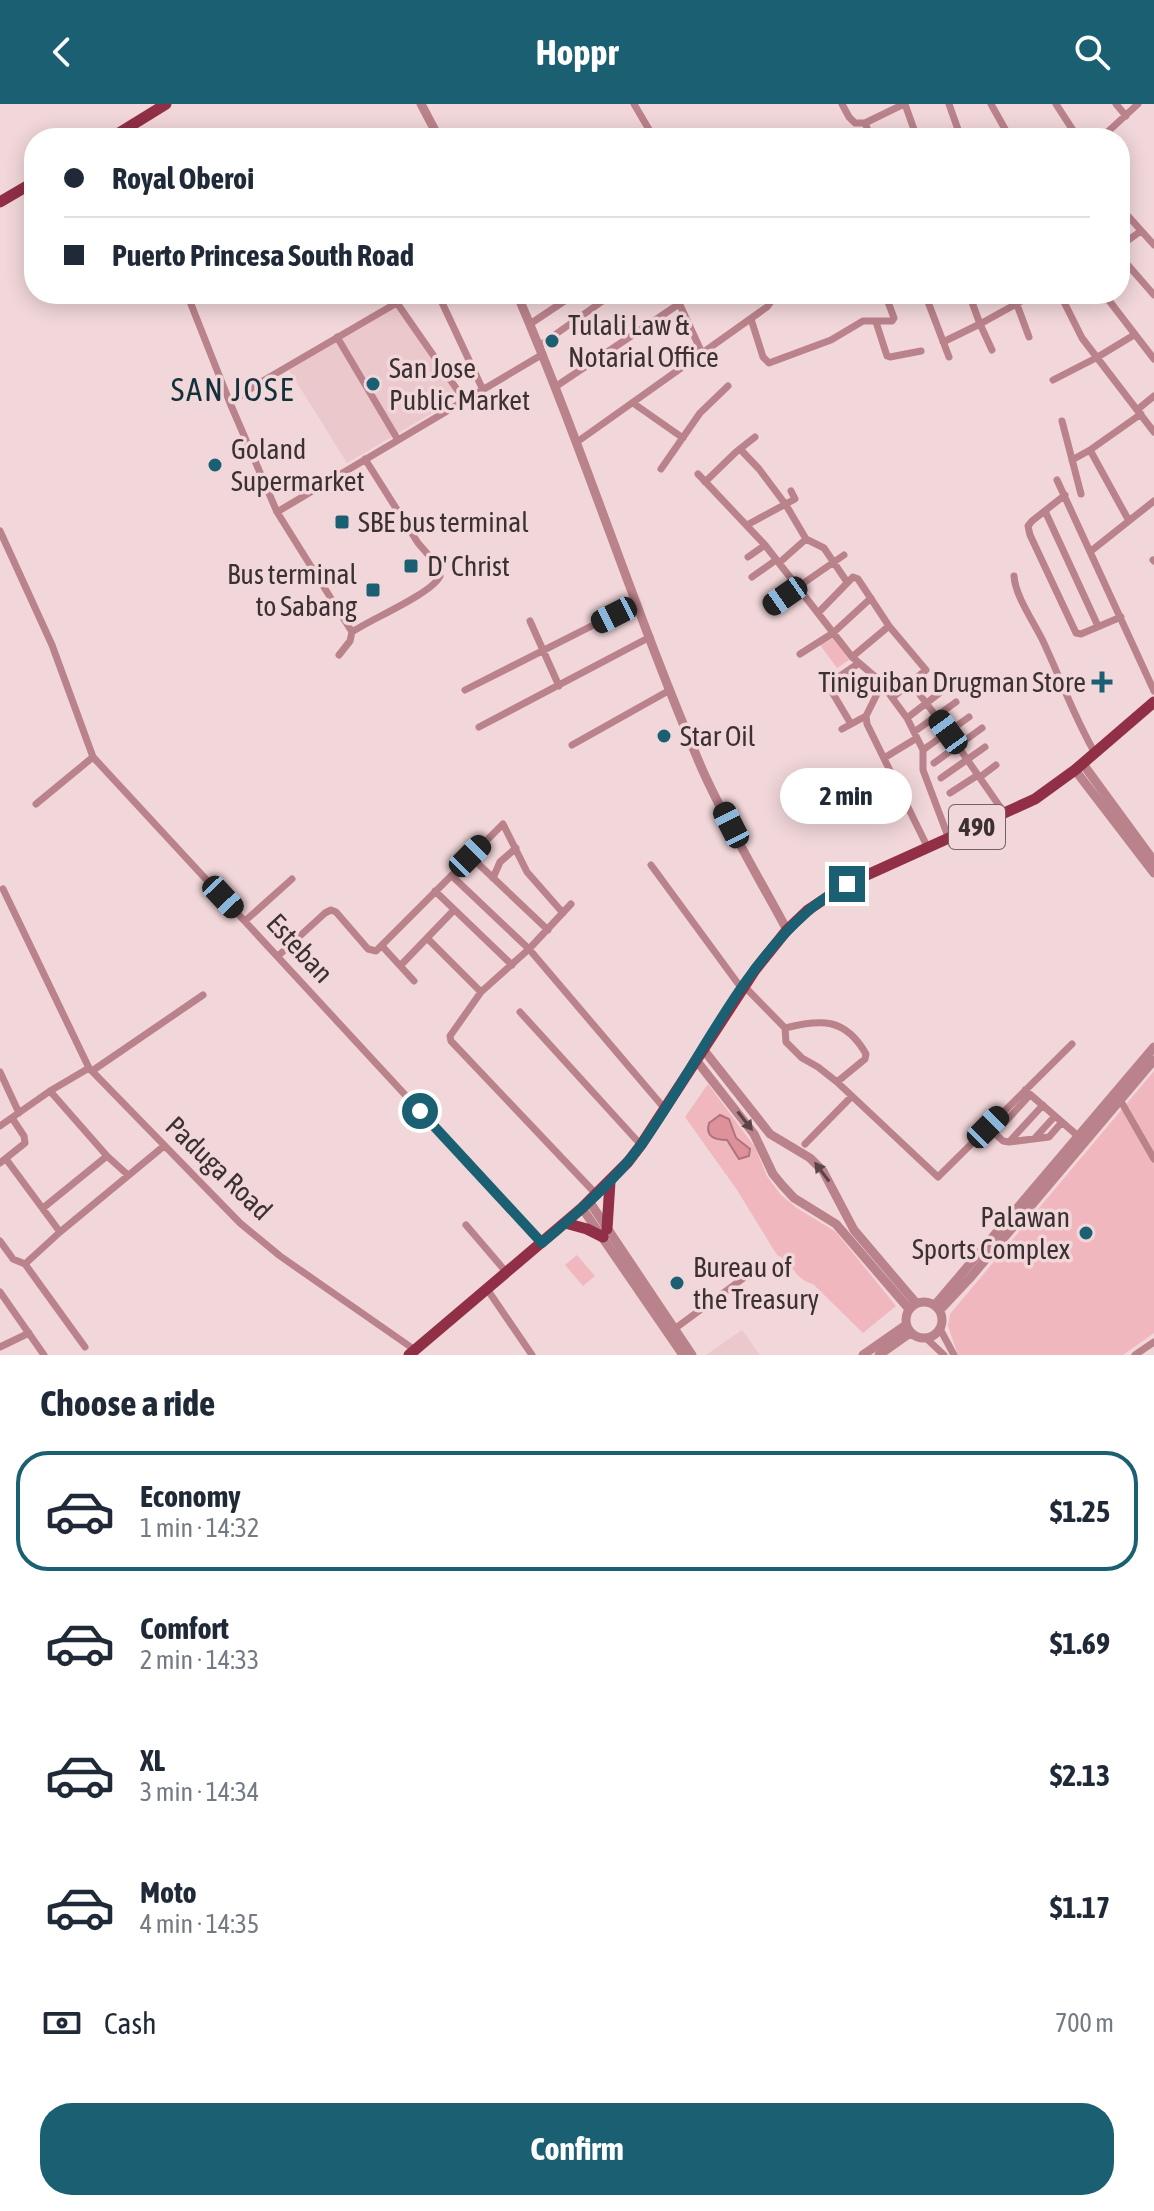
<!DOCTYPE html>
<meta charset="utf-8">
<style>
:root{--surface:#fff;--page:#f6f6f7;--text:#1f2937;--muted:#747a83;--line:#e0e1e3;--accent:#1b5f72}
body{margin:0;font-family:"Asap Condensed",sans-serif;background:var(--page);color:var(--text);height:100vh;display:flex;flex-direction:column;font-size:30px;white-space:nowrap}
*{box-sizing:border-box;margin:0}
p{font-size:26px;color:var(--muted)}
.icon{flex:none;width:44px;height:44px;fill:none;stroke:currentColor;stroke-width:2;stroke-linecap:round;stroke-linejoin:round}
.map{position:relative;height:1251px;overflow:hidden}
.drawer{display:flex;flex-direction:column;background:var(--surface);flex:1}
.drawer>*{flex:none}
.hud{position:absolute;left:24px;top:24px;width:1106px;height:176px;border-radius:32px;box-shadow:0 4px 20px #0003;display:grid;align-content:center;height:176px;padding:0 40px;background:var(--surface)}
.end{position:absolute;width:36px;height:36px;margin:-18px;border:10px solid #1b5f72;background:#fff;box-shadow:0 0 0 4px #fff}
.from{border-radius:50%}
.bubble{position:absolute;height:56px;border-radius:28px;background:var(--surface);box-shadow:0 4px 20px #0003;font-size:26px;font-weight:700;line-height:56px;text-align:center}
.car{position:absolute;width:24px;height:48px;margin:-24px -12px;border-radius:10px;box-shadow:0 0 6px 2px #0007;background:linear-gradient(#222 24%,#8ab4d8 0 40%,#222 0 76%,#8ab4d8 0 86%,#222 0)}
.hud b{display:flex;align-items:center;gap:28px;height:76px;font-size:30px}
.hud b+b{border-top:2px solid var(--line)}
.hud i{width:20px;height:20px;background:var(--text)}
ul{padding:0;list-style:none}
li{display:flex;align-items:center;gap:24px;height:120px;margin:0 16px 12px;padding:0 24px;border:4px solid transparent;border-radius:32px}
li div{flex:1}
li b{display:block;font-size:30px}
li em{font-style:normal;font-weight:700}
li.on{border-color:var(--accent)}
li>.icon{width:72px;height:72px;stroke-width:1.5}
h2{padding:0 40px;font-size:36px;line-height:96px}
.pay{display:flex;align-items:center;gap:20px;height:88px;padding:0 40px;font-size:30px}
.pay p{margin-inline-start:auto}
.button{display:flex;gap:16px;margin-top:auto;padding:16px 40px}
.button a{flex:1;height:92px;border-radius:32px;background:var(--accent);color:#fff;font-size:32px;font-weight:700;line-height:92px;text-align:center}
header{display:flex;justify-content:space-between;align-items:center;height:104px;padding:0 40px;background:var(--accent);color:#fff;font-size:36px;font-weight:700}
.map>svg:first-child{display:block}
.built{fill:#ebc8cc}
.green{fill:#f0b8be}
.water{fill:#de919b;stroke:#ad747c;stroke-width:2}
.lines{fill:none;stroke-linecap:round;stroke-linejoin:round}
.minor{stroke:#ba828a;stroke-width:7}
.tertiary{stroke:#ba828a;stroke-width:9}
.primary{stroke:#902f45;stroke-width:11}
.oneway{fill:#5b4548}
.route{stroke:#1b5f72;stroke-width:10}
.poi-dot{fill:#1b5f72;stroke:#f2d7da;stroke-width:3}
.labels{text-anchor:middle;stroke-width:7;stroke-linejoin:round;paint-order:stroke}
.shield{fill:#f2d7da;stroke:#726364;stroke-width:2}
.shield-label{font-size:26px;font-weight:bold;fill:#3b3132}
.poi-label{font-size:28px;fill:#3b3132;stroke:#f2d7da;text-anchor:start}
.street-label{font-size:28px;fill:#3b3132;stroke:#f2d7da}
.quarter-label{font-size:32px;letter-spacing:2px;fill:#12313b;stroke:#f2d7da}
</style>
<header><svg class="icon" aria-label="back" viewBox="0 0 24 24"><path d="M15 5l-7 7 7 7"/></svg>Hoppr<svg class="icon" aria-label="search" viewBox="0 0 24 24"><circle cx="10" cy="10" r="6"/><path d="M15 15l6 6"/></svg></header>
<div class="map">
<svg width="1154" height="1251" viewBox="0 0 1154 1251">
<rect width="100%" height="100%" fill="#f2d7da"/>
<path class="built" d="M396,203L458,294L347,359L289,266Z
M742,1226L760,1251H706Z"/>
<path class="green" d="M832,532L849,556L837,564L820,541Z
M1154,967V1229L1123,1251H958L948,1222L950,1210Z
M708,980L755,1043L767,1072L781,1091L797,1104L836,1128L896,1202L863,1229L813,1180C795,1176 792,1158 777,1151L737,1086L685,1013Z
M577,1151L595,1172L583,1182L565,1161Z"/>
<path class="water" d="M720,1011L729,1015L736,1034L750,1045L749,1052L739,1055L727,1036C715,1036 705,1033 709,1019Z"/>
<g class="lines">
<path class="minor" d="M634,0L654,34
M842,0L849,13L855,19H865L904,0
M905,0L917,34
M949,0L961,34
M991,0L1010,34
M1056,0L1078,34
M1116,0L1126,12
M865,19L871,34
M1101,34L1138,0
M1120,103L1154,141
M1120,142L1141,127
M1120,152L1154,191
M187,190L230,299L277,408L352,528C371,515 433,489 440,472L431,454L418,439L365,355
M438,190L483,286
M675,190L702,249
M925,190L949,253
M969,190L980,220L992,246
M1013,190L1029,233
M1060,190L1082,234L1154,328
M1104,190L1154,255
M397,199L465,297
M751,215L763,253L769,259L831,236L863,217H892L894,214L885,190
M876,218L887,252L890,253L921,247
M530,220L575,190
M337,233L398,336
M943,238L980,220L1034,190
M539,242L604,196
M1053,276L1096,254L1134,231
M555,283L679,200
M230,299L256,281L412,190
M633,299L683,334
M1137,306L1154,292
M1062,317L1081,390
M577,338L767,203L770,199L769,190
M740,345L759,365L786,401L806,435L824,444L847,478
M1090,346L1129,417
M1072,356L1090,346L1141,310
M661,365L700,309L728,282
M698,370L765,441L852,553L879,576L907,614L923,646V666L949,735
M1057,376L1154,587
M705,378L736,348L755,333
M1065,391L1032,417L1028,422L1030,431L1076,529L1081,530L1121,513
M1045,407L1098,522
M277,408L543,250
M747,421L795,395L791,387
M0,427L52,541L93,653L542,1139
M1091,447L1154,397
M748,453L765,441
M1153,456L1154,457
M779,459L806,435
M1014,472C1015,491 1033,517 1042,535C1060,573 1074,613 1095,649
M752,473L776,456
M772,501L844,451
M818,509L853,473L858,475L889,522L926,566L893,593
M530,517L559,582
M800,550L833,529L871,494
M339,551L350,537L352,528
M852,553L889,522
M911,579L948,628L1005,710
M882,580L866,612L867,620L928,744
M465,586L637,499
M907,614L946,584
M851,620L832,588L830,579L859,559
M479,623L650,533
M842,625L866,612
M914,628L956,598
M572,641L670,586
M923,646L969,613
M884,654L917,634
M934,659L982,624
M980,673L996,661
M941,674L985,643
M950,689L978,671
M36,700L93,653
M470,752L548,826
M651,761L742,885
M452,772L529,845L665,1005
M493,774L500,758L516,744
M3,785L89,964L240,1119L280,1152L415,1246
M435,787L512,861
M571,800L529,845L481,888L450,932L451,937L596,1090
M245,817L292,775
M427,834L481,888
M382,842L414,877
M278,852L325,809L331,806L336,808L368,845L376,847L503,720L527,768L563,809
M401,861L454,806
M744,882L785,924C820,915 845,913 866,950L865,955L837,978
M520,908L641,1041
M785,924L786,938L802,954L818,963L837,978L938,1073L1072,940
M92,967L203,891
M0,968L19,1009
M1025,986L1078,1032
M50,987L107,1052L128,1071
M1119,994L1154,1055
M0,1022L50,987L89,964
M988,1023L1003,1037L1009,1038L1049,1033L1062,1018
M995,1029L1030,991
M1034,1035L1055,1012
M1009,1038L1043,1001
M805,1040L852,992
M6,1055L60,1128
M0,1059L25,1039L24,1032L12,1014
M43,1104L107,1052
M466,1121L507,1169
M0,1137L13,1155L25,1160
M487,1185L532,1251
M0,1188L44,1251
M940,1225L954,1251
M673,1226L745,1173
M927,1235L944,1251
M0,1243L29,1229
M85,1243L25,1160L60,1128L164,1042
M1135,1251L1154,1238"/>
<path class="tertiary" d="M421,0L439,34
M517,190C584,346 635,509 702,665C726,719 759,774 787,826
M1083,660L1154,757
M1075,666L1154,769
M703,945L770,1030L810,1054L823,1067L854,1126L916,1199
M696,956L754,1030L773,1070L782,1081L794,1094L836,1120L909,1205
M589,1097L692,1251
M582,1104L683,1251
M906 1216a18 18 0 1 1 36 0a18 18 0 1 1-36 0Z
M935,1201L1154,943
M940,1206L970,1174L1154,956
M863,1251L906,1221
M879,1251L910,1229"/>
<path class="primary" d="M111,34L166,0
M0,98L34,78
M565,1119L587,1125L603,1133
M607,1125L610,1078
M409,1251L582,1104L628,1058L641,1041L755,866L787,826L808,806L847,780L1035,695L1075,666L1154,598"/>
</g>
<defs><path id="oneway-solid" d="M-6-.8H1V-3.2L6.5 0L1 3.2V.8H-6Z" transform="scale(2)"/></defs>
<g class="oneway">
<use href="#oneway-solid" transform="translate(745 1017) rotate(52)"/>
<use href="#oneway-solid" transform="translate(822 1068) rotate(-127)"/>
</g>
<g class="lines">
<path class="route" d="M420,1007L542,1139C577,1109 614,1078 641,1041C695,966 737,869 807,808C819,797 833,789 847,780"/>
</g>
<g class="poi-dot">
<circle cx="552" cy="237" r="8"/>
<circle cx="373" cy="280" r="8"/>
<circle cx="215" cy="361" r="8"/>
<rect x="334" y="410" width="16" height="16" rx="4"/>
<rect x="403" y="454" width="16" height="16" rx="4"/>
<rect x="365" y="478" width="16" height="16" rx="4"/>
<path d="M1098 566h8v8h8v8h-8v8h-8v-8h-8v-8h8z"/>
<circle cx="664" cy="632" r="8"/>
<circle cx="1086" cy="1129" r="8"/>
<circle cx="677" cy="1179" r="8"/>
</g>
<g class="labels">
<rect class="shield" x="949" y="701" width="56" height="44" rx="6"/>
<g class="shield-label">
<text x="977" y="732">490</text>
</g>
<g class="poi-label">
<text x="568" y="231">Tulali Law &amp;<tspan x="568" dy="32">Notarial Office</tspan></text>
<text x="389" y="274">San Jose<tspan x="389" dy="32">Public Market</tspan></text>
<text x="231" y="355">Goland<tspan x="231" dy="32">Supermarket</tspan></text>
<text x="358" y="428">SBE bus terminal</text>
<text x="427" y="472">D' Christ</text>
<text x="357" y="480" text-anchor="end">Bus terminal<tspan x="357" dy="32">to Sabang</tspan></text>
<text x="1086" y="588" text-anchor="end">Tiniguiban Drugman Store</text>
<text x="680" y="642">Star Oil</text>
<text x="1070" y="1123" text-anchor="end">Palawan<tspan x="1070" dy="32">Sports Complex</tspan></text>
<text x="693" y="1173">Bureau of<tspan x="693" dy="32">the Treasury</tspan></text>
</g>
<g class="street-label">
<text transform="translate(300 844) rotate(47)" y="10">Esteban</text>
<text transform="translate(219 1064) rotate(44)" y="10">Paduga Road</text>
</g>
<g class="quarter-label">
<text x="233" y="297">SAN JOSE</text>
</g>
</g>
</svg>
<i class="end from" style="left:420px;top:1007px"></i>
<i class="end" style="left:847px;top:780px"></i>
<div class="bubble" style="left:780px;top:664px;width:132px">2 min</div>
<i class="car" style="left:785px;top:492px;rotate:235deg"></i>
<i class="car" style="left:614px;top:511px;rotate:243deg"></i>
<i class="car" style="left:948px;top:628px;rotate:324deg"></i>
<i class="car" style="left:731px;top:721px;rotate:333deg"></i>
<i class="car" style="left:470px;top:752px;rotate:45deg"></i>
<i class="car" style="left:223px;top:793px;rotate:137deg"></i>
<i class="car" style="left:988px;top:1023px;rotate:45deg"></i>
<div class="hud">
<b><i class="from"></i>Royal Oberoi</b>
<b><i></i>Puerto Princesa South Road</b>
</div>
</div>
<section class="drawer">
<h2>Choose a ride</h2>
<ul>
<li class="on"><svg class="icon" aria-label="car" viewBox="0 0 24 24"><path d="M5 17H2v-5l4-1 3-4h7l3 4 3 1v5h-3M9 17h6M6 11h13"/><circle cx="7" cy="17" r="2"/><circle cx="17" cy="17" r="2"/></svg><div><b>Economy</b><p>1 min · 14:32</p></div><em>$1.25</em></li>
<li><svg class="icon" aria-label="car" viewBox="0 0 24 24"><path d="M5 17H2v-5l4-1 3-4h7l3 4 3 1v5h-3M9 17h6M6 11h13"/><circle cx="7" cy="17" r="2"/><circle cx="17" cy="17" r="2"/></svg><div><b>Comfort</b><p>2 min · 14:33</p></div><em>$1.69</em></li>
<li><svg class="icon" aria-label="car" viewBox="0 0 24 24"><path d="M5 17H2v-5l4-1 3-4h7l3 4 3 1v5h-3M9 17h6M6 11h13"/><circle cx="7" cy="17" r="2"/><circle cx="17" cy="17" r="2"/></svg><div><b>XL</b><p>3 min · 14:34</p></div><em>$2.13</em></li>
<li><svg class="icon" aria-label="car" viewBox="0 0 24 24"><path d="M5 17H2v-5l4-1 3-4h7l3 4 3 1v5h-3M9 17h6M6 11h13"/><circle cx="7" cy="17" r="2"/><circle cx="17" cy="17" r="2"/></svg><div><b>Moto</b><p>4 min · 14:35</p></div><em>$1.17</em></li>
</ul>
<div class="pay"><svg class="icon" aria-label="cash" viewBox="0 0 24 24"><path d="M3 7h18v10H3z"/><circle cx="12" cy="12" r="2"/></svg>Cash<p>700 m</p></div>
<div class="button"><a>Confirm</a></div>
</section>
